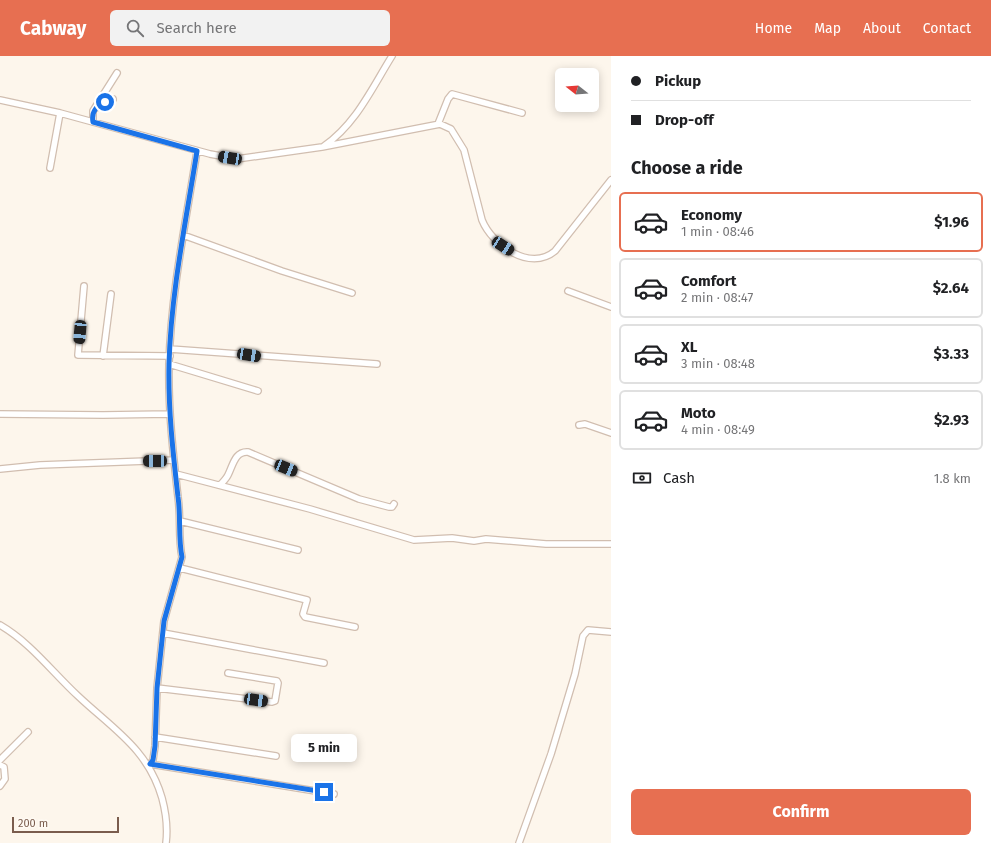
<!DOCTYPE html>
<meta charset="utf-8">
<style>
:root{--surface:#fff;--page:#f2f2f2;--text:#202124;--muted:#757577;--line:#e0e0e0;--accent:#e76f51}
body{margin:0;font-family:"Fira Sans",sans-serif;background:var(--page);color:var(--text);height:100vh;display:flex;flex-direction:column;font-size:15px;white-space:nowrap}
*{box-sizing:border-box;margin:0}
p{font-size:13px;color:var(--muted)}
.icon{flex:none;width:22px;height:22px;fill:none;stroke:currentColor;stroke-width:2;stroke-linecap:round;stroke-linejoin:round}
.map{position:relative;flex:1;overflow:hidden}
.details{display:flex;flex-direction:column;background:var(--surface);width:380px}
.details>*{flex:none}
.banner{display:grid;align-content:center;height:88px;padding:0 20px;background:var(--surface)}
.needle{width:26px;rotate:287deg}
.fabs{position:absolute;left:555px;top:12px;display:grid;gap:8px}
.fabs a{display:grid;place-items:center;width:44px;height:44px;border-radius:6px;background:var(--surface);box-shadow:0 2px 10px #0003;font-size:20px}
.scale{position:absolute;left:12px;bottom:10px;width:107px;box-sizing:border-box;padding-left:4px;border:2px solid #7a5c4d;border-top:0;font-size:11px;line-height:14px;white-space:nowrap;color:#7a5c4d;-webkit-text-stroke:3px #fffaf3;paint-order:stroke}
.end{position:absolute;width:18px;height:18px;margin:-9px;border:5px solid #1a73e8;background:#fff;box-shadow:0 0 0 2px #fff}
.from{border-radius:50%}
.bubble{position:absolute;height:28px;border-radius:6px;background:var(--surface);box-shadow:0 2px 10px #0003;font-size:13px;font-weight:700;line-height:28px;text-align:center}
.car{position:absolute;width:12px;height:24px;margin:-12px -6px;border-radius:5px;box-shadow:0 0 3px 1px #0007;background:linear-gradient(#222 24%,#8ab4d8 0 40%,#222 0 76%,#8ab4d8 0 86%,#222 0)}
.banner b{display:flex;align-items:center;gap:14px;height:38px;font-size:15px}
.banner b+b{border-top:1px solid var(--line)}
.banner i{width:10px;height:10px;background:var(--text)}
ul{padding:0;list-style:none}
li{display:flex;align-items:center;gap:12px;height:60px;margin:0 8px 6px;padding:0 12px;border:2px solid var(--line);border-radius:6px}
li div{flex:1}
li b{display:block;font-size:15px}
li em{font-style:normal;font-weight:700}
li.on{border-color:var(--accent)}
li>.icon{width:36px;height:36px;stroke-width:1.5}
h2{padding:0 20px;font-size:18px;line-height:48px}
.pay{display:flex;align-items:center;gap:10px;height:44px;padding:0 20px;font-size:15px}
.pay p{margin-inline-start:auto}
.action{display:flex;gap:8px;margin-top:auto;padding:8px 20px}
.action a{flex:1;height:46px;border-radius:6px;background:var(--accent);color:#fff;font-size:16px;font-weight:700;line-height:46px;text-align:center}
header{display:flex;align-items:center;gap:24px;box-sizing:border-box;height:56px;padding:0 20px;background:var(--accent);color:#fff}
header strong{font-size:19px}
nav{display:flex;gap:22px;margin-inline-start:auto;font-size:14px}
.search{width:280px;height:36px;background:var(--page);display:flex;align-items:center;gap:10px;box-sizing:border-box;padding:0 14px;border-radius:6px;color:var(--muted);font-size:15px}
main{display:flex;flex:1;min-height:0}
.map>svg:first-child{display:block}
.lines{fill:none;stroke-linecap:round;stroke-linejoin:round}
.minor-casing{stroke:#d1beb0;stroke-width:8}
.minor{stroke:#fff;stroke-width:5.5}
.route{stroke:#1a73e8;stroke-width:5}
</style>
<header>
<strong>Cabway</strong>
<div class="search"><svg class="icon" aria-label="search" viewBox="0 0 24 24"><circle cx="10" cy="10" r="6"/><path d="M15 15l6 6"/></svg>Search here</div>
<nav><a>Home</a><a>Map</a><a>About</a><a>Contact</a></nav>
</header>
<main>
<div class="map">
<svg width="611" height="787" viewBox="0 0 611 787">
<rect width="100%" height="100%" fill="#fdf6ec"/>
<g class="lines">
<defs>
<path id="minor" d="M0,44L60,57L210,98L237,103L322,91L440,68L451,73L464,94L482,164C492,189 530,216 555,195L611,124
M96,52L105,45L113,43
M93,66V55L117,17
M438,68L448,43L452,38L522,57
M324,90C356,68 372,32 392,0
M50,112L60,57
M183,179L282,215L352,237
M84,230L78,299L170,300
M568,235L611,251
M170,293L377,308
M103,300L111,238
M169,308L258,335
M0,358L103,359L170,358
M579,369L585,368L611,377
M0,413L40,409L174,404
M176,418L310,453L414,484L452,482L474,485L486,483L546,488H611
M220,429C223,426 226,423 228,419C233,409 235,395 248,396L359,443L389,451H392L394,448
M180,465L298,494
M180,512L307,544L303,558L305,561L355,571
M0,569C31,587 52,616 78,640C113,673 148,693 162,742C166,757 168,771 166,787
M163,577L324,607
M157,632L272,646L275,645L278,627L277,625L228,617
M155,681L276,700
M0,704L28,676
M150,708L334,738
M0,709L4,711L5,723L0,730
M149,710L153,704L155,690L157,632L164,565L182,501C178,482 181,461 178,441C173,397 168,352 169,308C171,236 186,165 197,95
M519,787L551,698L575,618L583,580L588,574L611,576"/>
</defs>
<use href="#minor" class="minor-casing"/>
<use href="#minor" class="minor"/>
</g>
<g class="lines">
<path class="route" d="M105,46C97,50 91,55 93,66L197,95C186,165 171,236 169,308C168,352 173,397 178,441C181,461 178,482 182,501L164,565L157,632L155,690L153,704L150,708L324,736"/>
</g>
</svg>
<div class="fabs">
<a><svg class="needle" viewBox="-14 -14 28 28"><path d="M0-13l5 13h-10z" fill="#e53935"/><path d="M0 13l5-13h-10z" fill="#757577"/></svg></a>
</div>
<div class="scale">200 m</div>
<i class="end from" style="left:105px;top:46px"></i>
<i class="end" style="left:324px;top:736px"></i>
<div class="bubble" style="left:291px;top:678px;width:66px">5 min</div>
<i class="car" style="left:230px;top:102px;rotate:280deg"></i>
<i class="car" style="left:503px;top:190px;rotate:123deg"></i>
<i class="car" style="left:80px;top:276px;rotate:185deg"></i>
<i class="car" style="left:249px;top:299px;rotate:99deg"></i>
<i class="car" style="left:155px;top:405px;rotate:270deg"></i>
<i class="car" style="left:286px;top:412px;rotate:112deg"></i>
<i class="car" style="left:256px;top:644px;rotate:98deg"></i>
</div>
<section class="details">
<div class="banner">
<b><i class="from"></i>Pickup</b>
<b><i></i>Drop-off</b>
</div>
<h2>Choose a ride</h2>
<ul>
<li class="on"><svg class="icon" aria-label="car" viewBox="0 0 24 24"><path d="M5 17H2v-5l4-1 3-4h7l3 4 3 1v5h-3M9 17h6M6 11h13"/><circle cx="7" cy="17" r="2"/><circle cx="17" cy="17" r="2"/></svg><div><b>Economy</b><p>1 min · 08:46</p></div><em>$1.96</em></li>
<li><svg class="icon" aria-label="car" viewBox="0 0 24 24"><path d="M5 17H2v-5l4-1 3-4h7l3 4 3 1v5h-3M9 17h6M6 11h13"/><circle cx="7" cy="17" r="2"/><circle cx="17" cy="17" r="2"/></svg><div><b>Comfort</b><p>2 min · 08:47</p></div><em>$2.64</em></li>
<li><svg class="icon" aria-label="car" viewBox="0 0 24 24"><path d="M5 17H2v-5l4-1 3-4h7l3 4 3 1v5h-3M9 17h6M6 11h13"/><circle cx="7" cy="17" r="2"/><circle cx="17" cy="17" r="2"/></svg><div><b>XL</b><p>3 min · 08:48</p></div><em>$3.33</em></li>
<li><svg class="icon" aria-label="car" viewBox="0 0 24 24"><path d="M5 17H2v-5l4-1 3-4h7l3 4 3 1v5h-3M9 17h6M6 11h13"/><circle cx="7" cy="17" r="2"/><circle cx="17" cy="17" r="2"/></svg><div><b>Moto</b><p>4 min · 08:49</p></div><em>$2.93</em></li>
</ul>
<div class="pay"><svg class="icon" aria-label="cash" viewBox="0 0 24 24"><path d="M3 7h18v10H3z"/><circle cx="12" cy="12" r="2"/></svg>Cash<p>1.8 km</p></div>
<div class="action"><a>Confirm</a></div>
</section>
</main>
